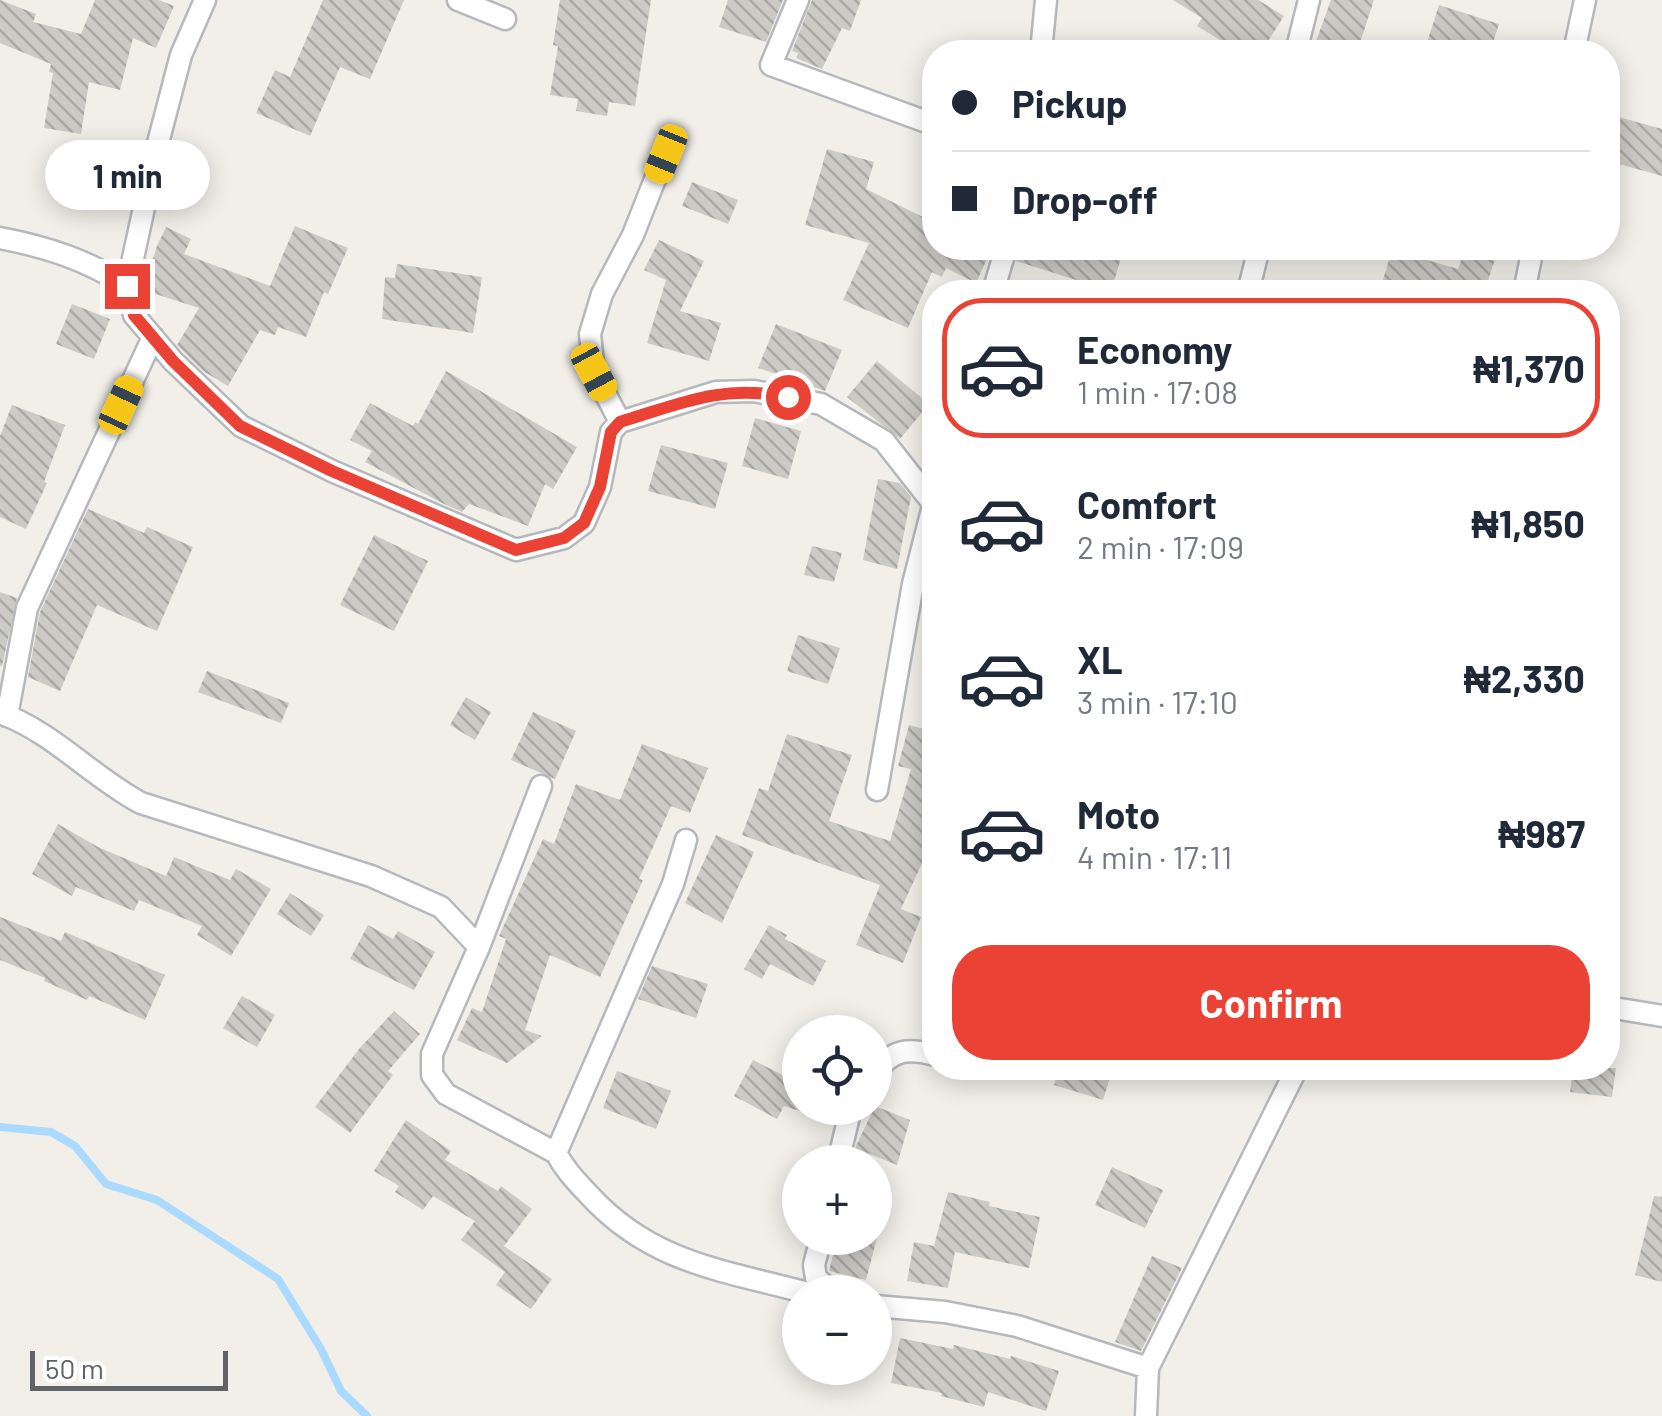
<!DOCTYPE html>
<meta charset="utf-8">
<style>
:root{--surface:#fff;--page:#f6f6f7;--text:#1f2937;--muted:#747a83;--line:#e0e1e3;--accent:#ea4335}
body{margin:0;font-family:Barlow,sans-serif;background:var(--page);color:var(--text);height:100vh;display:flex;flex-direction:column;font-size:38px;white-space:nowrap}
*{box-sizing:border-box;margin:0}
p{font-size:32px;color:var(--muted)}
.icon{flex:none;width:55px;height:55px;fill:none;stroke:currentColor;stroke-width:2;stroke-linecap:round;stroke-linejoin:round}
.map{position:relative;flex:1;overflow:hidden}
.sheet{position:absolute;left:922px;top:280px;width:698px;height:800px;display:flex;flex-direction:column;background:var(--surface);border-radius:40px;box-shadow:0 5px 25px #0003}
.sheet>*{flex:none}
.top-card{position:absolute;left:922px;top:40px;width:698px;height:220px;border-radius:40px;box-shadow:0 5px 25px #0003;display:grid;align-content:center;height:220px;padding:0 30px;background:var(--surface)}
.tools{position:absolute;left:782px;top:1015px;display:grid;gap:20px}
.tools a{display:grid;place-items:center;width:110px;height:110px;border-radius:50%;background:var(--surface);box-shadow:0 5px 25px #0003;font-size:50px}
.scale{position:absolute;left:30px;bottom:25px;width:198px;box-sizing:border-box;padding-left:10px;border:5px solid #5f6368;border-top:0;font-size:28px;line-height:35px;white-space:nowrap;color:#5f6368;-webkit-text-stroke:8px #fff;paint-order:stroke}
.end{position:absolute;width:45px;height:45px;margin:-22px;border:12px solid #ea4335;background:#fff;box-shadow:0 0 0 5px #fff}
.from{border-radius:50%}
.bubble{position:absolute;height:70px;border-radius:35px;background:var(--surface);box-shadow:0 5px 25px #0003;font-size:32px;font-weight:700;line-height:70px;text-align:center}
.car{position:absolute;width:30px;height:60px;margin:-30px -15px;border-radius:12px;box-shadow:0 0 8px 2px #0007;background:linear-gradient(#f5c518 24%,#345 0 40%,#f5c518 0 76%,#345 0 86%,#f5c518 0)}
.top-card b{display:flex;align-items:center;gap:35px;height:95px;font-size:38px}
.top-card b+b{border-top:2px solid var(--line)}
.top-card i{width:25px;height:25px;background:var(--text)}
ul{padding:18px 0 0;list-style:none}
li{display:flex;align-items:center;gap:30px;height:140px;margin:0 20px 15px;padding:0 10px;border:5px solid transparent;border-radius:40px}
li div{flex:1}
li b{display:block;font-size:38px}
li em{font-style:normal;font-weight:700}
li.current{border-color:var(--accent)}
li>.icon{width:90px;height:90px;stroke-width:1.5}
.action{display:flex;gap:20px;margin-top:auto;padding:20px 30px}
.action a{flex:1;height:115px;border-radius:40px;background:var(--accent);color:#fff;font-size:40px;font-weight:700;line-height:115px;text-align:center}
.map>svg:first-child{display:block}
.lines{fill:none;stroke-linecap:round;stroke-linejoin:round}
.stream{stroke:#aadaff;stroke-width:8}
.building{fill:url(#building-back-hatch)}
.minor-casing{stroke:#b5b8bc;stroke-width:25}
.minor{stroke:#fff;stroke-width:20}
.route{stroke:#ea4335;stroke-width:12}
</style>
<div class="map">
<svg width="1662" height="1416" viewBox="0 0 1662 1416">
<defs>
<pattern id="building-back-hatch" width="6" height="6" patternUnits="userSpaceOnUse" patternTransform="scale(2.5)"><rect width="6" height="6" fill="#cccac5"/><path d="M-1 5l2 2M0 0l6 6M5-1l2 2" fill="none" stroke="#a9a8a4"/></pattern>
</defs>
<rect width="100%" height="100%" fill="#f1efe8"/>
<g class="lines">
<path class="stream" d="M0,1127L51,1132L75,1146L106,1184L157,1200L278,1279L321,1349L341,1391L367,1416"/>
</g>
<path class="building" d="M0,0L36,14L33,22L81,34L95,0H159L174,6L156,48L133,38L120,90L89,82L81,134L44,128L53,73L49,72L51,64L0,43Z
M323,0H404L370,79L340,67L310,136L256,113L275,70L290,77Z
M560,0H651L635,106L609,102L607,116L576,111L578,99L550,95L558,46L553,45Z
M728,0H783L766,42L719,27Z
M812,0H861L850,31L842,28L822,69L796,58L798,53L792,51Z
M1173,0H1258L1284,16L1261,52H1240L1197,26L1202,18Z
M1331,0H1374L1357,52H1312Z
M1439,5L1499,24L1490,52H1424Z
M1608,114L1662,129V176L1608,161Z
M827,149L874,162L866,189L935,223V248H992L976,283L946,268L942,277L932,272L908,328L843,300L869,243L805,225Z
M692,182L738,200L728,224L682,206Z
M295,226L348,248L328,294L324,292L306,337L278,327L275,335L260,330L228,386L203,371L177,345L199,308L143,290L157,246L166,227L191,239L184,254L270,286Z
M659,240L704,261L680,311L721,323L709,361L647,343L666,280L644,270Z
M1019,248H1124L1111,291L1016,261Z
M1465,248H1499L1484,292H1404L1381,286L1392,250L1458,269Z
M397,264L482,277L473,333L382,319L385,277L395,278Z
M72,304L110,319L94,359L56,344Z
M776,324L842,350L825,391L758,368Z
M877,361L929,404L900,439L847,397Z
M446,371L577,447L553,489L545,484L528,526L469,504L462,512L442,503L365,462L372,451L350,440L370,403L413,426L415,422L418,424Z
M12,405L65,425L44,482L47,483L26,529L0,517V436Z
M755,418L801,431L788,479L742,466Z
M661,445L728,463L715,509L648,491Z
M878,479L900,483L911,497L897,569L863,560Z
M88,509L144,533L147,527L193,547L157,631L97,605L60,691L28,677L40,612Z
M374,535L428,561L394,631L340,605Z
M812,546L842,553L834,582L804,575Z
M0,592L17,598L2,666H0Z
M798,635L840,648L828,684L787,671Z
M207,671L289,703L281,723L198,692Z
M466,697L491,712L475,740L450,725Z
M533,712L576,731L555,779L511,760Z
M909,725L935,732V835L901,909L921,917L903,963L856,945L880,885L742,835L759,788L768,791L787,734L852,755L829,821L890,841L911,769L898,766Z
M642,744L708,768L690,813L671,806L639,879L643,880L600,977L550,955L525,1030L542,1036L507,1063L457,1040L472,1008L482,1012L506,939L499,936L543,839L554,844L576,784L620,800Z
M58,824L98,847L166,876L174,857L230,880L236,869L271,889L231,956L197,935L202,926L139,900L134,911L76,887L72,896L32,874Z
M716,835L754,852L722,923L685,903Z
M290,893L324,915L311,936L277,914Z
M0,917L61,941L65,932L165,975L145,1020L89,996L87,1000L44,981L45,978L0,960Z
M368,925L393,939L398,931L435,952L414,990L350,959Z
M769,925L787,935L785,939L826,961L813,986L770,964L762,979L744,969Z
M652,966L708,984L696,1018L638,999Z
M242,996L275,1015L257,1047L223,1028Z
M394,1011L420,1034L388,1071L393,1075L350,1133L315,1107L359,1049Z
M753,1060L800,1084V1111L784,1106L777,1119L734,1096Z
M1059,1068H1113L1103,1100L1054,1085Z
M1573,1068H1616L1612,1097L1570,1092Z
M617,1071L671,1091L656,1129L603,1108Z
M875,1106L910,1120L897,1165L855,1148Z
M406,1120L451,1151L445,1160L498,1191L501,1186L532,1209L504,1246L552,1279L531,1309L496,1285L505,1272L461,1240L475,1221L433,1196L423,1210L395,1192L399,1186L374,1171Z
M1112,1167L1163,1190L1145,1228L1095,1205Z
M948,1192L990,1202L989,1206L1040,1217L1029,1268L955,1252L948,1288L907,1281L914,1242L934,1246Z
M1654,1196L1662,1197V1282L1635,1275Z
M837,1238H877L866,1280L829,1271Z
M1152,1256L1182,1268L1141,1351L1115,1342Z
M900,1338L953,1349L954,1345L1010,1359L1011,1356L1059,1371L1046,1411L988,1392L984,1407L941,1396L942,1393L891,1383Z"/>
<g class="lines">
<defs>
<path id="minor" d="M458,0L505,19
M798,0L771,65L935,125
M1041,52L1046,0
M1296,52L1309,0
M1574,52L1585,0
M0,238C47,247 87,260 127,286L134,315L173,361L241,426L332,471L516,550L564,538L584,523L600,487L611,432L620,422L716,392L754,391L821,404L884,441L935,506
M127,286L158,143L181,55L205,0
M993,292L1006,248
M1248,292L1259,248
M1524,292L1533,248
M620,422L594,372L590,334L602,294L633,235L665,154
M0,713C53,732 92,777 141,803L371,876L441,907L479,947L432,1054V1075L446,1094L556,1153C565,1170 577,1182 590,1196C651,1262 721,1270 804,1292
M7,716L27,608L153,337
M877,790L913,584L935,498
M479,947L541,786
M1608,1007L1662,1016
M875,1073C892,1049 908,1048 935,1055
M556,1153L673,884L686,840
M838,1162L851,1108
M821,1238L814,1265L816,1278L833,1292
M875,1306L945,1312L1017,1326L1148,1368
M1146,1416L1148,1368L1297,1068"/>
</defs>
<use href="#minor" class="minor-casing"/>
<use href="#minor" class="minor"/>
</g>
<g class="lines">
<path class="route" d="M127,286L134,315L173,361L240,426L332,471L516,550L564,538L584,523L600,487L611,432L620,422C682,403 722,384 788,397"/>
</g>
</svg>
<div class="tools">
<a><svg class="icon" aria-label="locate" viewBox="0 0 24 24"><circle cx="12" cy="12" r="6"/><path d="M12 2v4M12 18v4M2 12h4M18 12h4"/></svg></a>
<a>+</a>
<a>−</a>
</div>
<div class="scale">50 m</div>
<i class="end from" style="left:788px;top:397px"></i>
<i class="end" style="left:127px;top:286px"></i>
<div class="bubble" style="left:45px;top:140px;width:165px">1 min</div>
<i class="car" style="left:666px;top:154px;rotate:202deg"></i>
<i class="car" style="left:594px;top:372px;rotate:152deg"></i>
<i class="car" style="left:121px;top:405px;rotate:25deg"></i>
<div class="top-card">
<b><i class="from"></i>Pickup</b>
<b><i></i>Drop-off</b>
</div>
<section class="sheet">
<ul>
<li class="current"><svg class="icon" aria-label="car" viewBox="0 0 24 24"><path d="M5 17H2v-5l4-1 3-4h7l3 4 3 1v5h-3M9 17h6M6 11h13"/><circle cx="7" cy="17" r="2"/><circle cx="17" cy="17" r="2"/></svg><div><b>Economy</b><p>1 min · 17:08</p></div><em>₦1,370</em></li>
<li><svg class="icon" aria-label="car" viewBox="0 0 24 24"><path d="M5 17H2v-5l4-1 3-4h7l3 4 3 1v5h-3M9 17h6M6 11h13"/><circle cx="7" cy="17" r="2"/><circle cx="17" cy="17" r="2"/></svg><div><b>Comfort</b><p>2 min · 17:09</p></div><em>₦1,850</em></li>
<li><svg class="icon" aria-label="car" viewBox="0 0 24 24"><path d="M5 17H2v-5l4-1 3-4h7l3 4 3 1v5h-3M9 17h6M6 11h13"/><circle cx="7" cy="17" r="2"/><circle cx="17" cy="17" r="2"/></svg><div><b>XL</b><p>3 min · 17:10</p></div><em>₦2,330</em></li>
<li><svg class="icon" aria-label="car" viewBox="0 0 24 24"><path d="M5 17H2v-5l4-1 3-4h7l3 4 3 1v5h-3M9 17h6M6 11h13"/><circle cx="7" cy="17" r="2"/><circle cx="17" cy="17" r="2"/></svg><div><b>Moto</b><p>4 min · 17:11</p></div><em>₦987</em></li>
</ul>
<div class="action"><a>Confirm</a></div>
</section>
</div>
